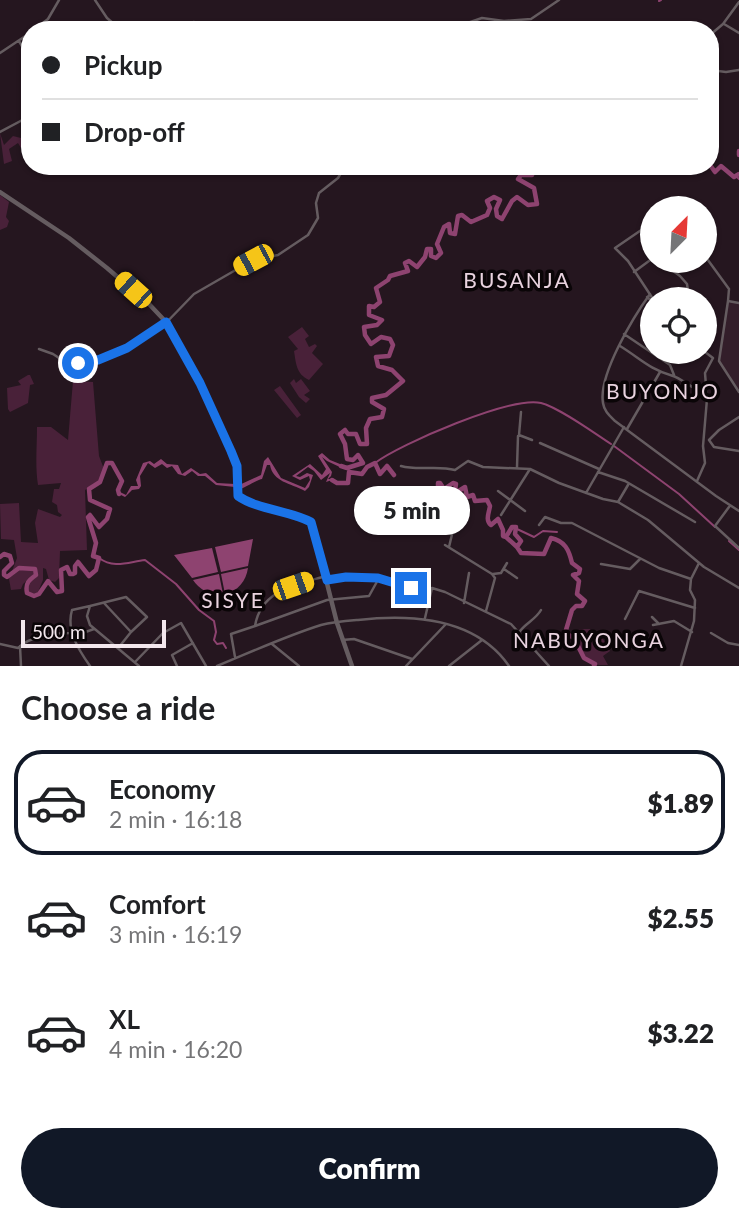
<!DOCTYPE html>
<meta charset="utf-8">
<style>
:root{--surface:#fff;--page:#f6f6f6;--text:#202124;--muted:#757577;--line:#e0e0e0;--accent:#111827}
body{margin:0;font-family:Lato,sans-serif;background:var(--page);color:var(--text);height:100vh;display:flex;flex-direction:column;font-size:26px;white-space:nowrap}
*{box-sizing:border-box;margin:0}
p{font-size:23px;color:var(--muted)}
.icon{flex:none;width:38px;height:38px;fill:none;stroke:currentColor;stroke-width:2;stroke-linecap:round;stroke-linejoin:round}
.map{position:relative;height:666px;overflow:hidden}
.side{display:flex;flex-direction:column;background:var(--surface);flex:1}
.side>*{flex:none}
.hud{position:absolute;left:21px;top:21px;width:698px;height:154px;border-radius:28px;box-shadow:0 2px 5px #0004;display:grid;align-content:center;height:154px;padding:0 21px;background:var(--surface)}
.needle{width:46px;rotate:24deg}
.fabs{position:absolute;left:640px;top:196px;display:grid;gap:14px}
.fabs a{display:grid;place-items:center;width:77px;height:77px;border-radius:50%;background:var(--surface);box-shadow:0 2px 5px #0004;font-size:35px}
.scale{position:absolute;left:21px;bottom:18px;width:145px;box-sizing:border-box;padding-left:7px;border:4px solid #f3e7ed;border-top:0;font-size:19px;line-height:24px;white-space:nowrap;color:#f3e7ed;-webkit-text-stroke:5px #0a0507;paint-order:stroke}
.end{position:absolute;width:32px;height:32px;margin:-16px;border:9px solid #1a73e8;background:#fff;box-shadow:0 0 0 4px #fff}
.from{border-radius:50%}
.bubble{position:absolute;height:49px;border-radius:24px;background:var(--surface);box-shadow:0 2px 5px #0004;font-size:23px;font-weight:800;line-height:49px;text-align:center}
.car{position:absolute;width:21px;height:42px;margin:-21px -10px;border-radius:9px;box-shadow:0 0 5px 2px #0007;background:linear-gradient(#f5c518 24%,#345 0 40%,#f5c518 0 76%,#345 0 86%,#f5c518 0)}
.hud b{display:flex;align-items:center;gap:24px;height:66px;font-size:26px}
.hud b+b{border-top:2px solid var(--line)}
.hud i{width:18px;height:18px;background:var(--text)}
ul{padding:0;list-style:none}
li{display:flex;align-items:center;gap:21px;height:105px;margin:0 14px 10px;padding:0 7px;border:4px solid transparent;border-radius:28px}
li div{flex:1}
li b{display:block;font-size:26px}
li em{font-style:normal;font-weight:800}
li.current{border-color:var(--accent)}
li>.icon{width:63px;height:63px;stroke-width:1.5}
h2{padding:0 21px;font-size:32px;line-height:84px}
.button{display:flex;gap:14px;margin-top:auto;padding:14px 21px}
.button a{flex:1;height:80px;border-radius:42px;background:var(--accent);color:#fff;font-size:28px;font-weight:800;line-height:80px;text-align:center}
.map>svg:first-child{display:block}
.built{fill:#331e2a}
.green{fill:#492139}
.water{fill:#8e4370}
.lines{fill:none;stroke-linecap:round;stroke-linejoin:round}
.stream{stroke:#8e4370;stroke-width:2}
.river{stroke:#8e4370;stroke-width:4.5}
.minor{stroke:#655c60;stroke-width:2.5}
.tertiary{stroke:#655c60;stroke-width:4.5}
.route{stroke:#1a73e8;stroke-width:9}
.labels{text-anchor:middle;stroke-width:7;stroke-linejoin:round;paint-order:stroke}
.quarter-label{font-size:21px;letter-spacing:2px;fill:#e9d3df;stroke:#0a0507}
</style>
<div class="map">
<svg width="739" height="666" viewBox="0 0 739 666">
<rect width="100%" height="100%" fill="#25161f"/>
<path class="built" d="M728,302L739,303V391L720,361Z"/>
<path class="green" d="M30,131V156L27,158L18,143L9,149L12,161L4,164L0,133L4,145L13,136L21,138Z
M0,195L9,202L6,217L9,221L7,227L0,230Z
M302,327L309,336L305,339L309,347L315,344L317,346L312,353L323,364L309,380C296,374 296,363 294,351L298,349L288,337Z
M28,375H30L34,384L30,385L28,403L10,412L8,409L7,388L21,385L18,381Z
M294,379L296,383L301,379L310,391L304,395L310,399L306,403L299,397L290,383Z
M73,381L93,382L99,456L104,469L99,481L85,490L87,550L60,551L59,578L55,582L49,580L46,569L43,568V580L37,594H32L27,590L29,582L35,577L33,575L23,584L21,589L11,590L9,579L17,558L14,540L1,539L0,504L19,503L21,542L38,543L35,523L38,509L60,517L62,515L58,512L57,505L52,502L54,489H59L61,483L38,485C35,466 37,447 37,427H51L68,440Z
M280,386L301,415L297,418L274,390Z
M580,629H590L595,635L603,639L610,651L603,656L608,665C582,666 581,658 572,635Z"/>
<path class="water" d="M322,453L330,460L345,466L344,469L327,461L322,457L332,472L331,476L328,479H332L337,483L332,480L326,482L330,473L321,480L314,471L308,467L296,476L300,477L307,473L313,475L309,487L305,491C290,483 273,482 270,465H267L262,479C259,479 246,487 241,489L237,486L261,475L264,461L268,457L281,478L305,488L310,480L309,476L300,480L292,476L310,464L322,475L326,469L318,456Z
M161,459L167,464L178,465L182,474L191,468L200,474L206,473L217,483L235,484V487L216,485L205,476H198L192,471L185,476L178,474L172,466L167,468L162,464L155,468L148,463L140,476L141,486L139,489L132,490L125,497L119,494L118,491L126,495L131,486H138L136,480L143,463L150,461L154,464Z
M253,539L248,566L221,572L215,547Z
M212,548L218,572L192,578L174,555Z
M248,568C246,581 238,591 225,594L221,574Z
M219,574L223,594L221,597C211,596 198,588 193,580Z"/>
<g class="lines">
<path class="stream" d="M659,1L661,0
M736,176L739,179
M614,446L679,494L715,527
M375,463C400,444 511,396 541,403C560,408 594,433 611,444
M517,529L534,537L543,531L557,532
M729,541L739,550
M99,558C114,569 128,562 145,560L176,584L199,610L214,621L216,632L214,640L217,644L223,643L226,648"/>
<path class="river" d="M739,151V155
M710,165L715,172L721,166L734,177L739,174
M547,166L554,170L564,166
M341,466L347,468L363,463L358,455L353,460L347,459L345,444L340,434L345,430L348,434H356L360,444H367L366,428L370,419L382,417L384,409L372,402V398L386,395L403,381L392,370L378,366L376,357L389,356L393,345L390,339L381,337L371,344L365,335L364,327L377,325L382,320L369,315V306L374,307L380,302L376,288L388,280L390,276L408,271L405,263L409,261L417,267L425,257L427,249H431V256L436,258L441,253L437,244L444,227L449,224L450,233L455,234L458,216L462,215L471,222L487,215L490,208L487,201L494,197L500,200L496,209L497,216L502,219L512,201L517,197L528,205L537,204L534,188L518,179L521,175H532L534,169L530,166
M332,480L337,483H348L349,472L362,474L367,467L375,463L380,474L387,466L394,475
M425,492L427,491L435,498L438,493V483H440L444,489L453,483L456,484L455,491L457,492L465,487L467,497L473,495L475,501L487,500L490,506C489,513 485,520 491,525L498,519L503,530V536L506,537L512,527H516L515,534L521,541L517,547L521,553L544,554L551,538C565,541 569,550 572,563L580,569L579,573L573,575L579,581L577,594L585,601L582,606H576L572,610L566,630L567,634L574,638L584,658L595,664L594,666
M506,537L517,547
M0,557L4,554L10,556L12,563L4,571V575L7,577L19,568L35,569L36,575C29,580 25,583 27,593L34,596L39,594L48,581L57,592L62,591L61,570L67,567L70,574H73L75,573V566L78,562L89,576L96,570L99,558L93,556L96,543L88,517L90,515L99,527L107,519L110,509L90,500L89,489L100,482L107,463H112L122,481L118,490L119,494"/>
<path class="minor" d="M95,0L107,18L121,30
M724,24L739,33
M34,30L48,19L59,0
M176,30L194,22
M447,30L482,18L504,21L531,19L559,0
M710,35L723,24L739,2
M19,41L30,60
M0,53L30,33
M710,70L726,72L739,70
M0,132L30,116
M653,222L615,248L628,261L653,299
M705,256L729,289L728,301
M659,261L680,276L687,284L688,291L684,299
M674,271L679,267L677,261
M634,272L653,258
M650,294C634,316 598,375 603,403C604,411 610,416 615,421L716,496L739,511
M647,297L653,302
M739,303L728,301L719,361L739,392
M624,334L670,365L674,375
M620,346C641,359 649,369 673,376C679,377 696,391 707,395
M39,349L53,354L65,362L96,361L127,348L163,326L194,294L253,260L278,255L308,235L318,218L316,203L319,193L338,178L345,166
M521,412L519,435L532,440
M739,417L719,430L709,440L714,447L739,451
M627,429L660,372
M540,443L599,469
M401,466C419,471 437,465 455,470L468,461L483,467L530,469L559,483L603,499L618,502L648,520L704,567L739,588
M517,467L518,436
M598,472L625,481L695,522
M697,481L705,463L703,446L707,399L705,373L713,358L705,352
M498,491L525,511
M586,493L624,427
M618,502L628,485
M729,507L715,526L739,548
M501,515L530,469
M539,525L545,517L561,523H572L659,568L691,579
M445,545L492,574L495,578L486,611
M449,547L454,526
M601,564L630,569L640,559
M504,569L517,578
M493,574L501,573L507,563
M327,580C342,575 367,576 383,579C402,583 411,590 432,588
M104,603L131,632L119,647
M464,603L469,573
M652,617L659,624
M425,618L432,588L445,592L511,624L549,666
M625,619L639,591L695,608
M653,625L674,621L692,632
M255,626L327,600L369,596L379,578
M520,631C526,623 536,619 541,610
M131,632L147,617L126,597L90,606L87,616L90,625L139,666
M711,633L728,643L739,645
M74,636L94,629
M342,640L354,639L412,659
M0,644L18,648C30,636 54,633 71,633
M272,644L299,666
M20,646L21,666
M235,657L231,634L255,626C261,590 295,585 326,576
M136,661L163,633L181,623L206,666
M90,666C78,649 66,630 72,610L90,606
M177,666L172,655L193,643
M217,666C251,652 286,636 321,625C333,622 346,621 358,620C411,614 475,617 509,666
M406,666L445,625
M449,666L482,640
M681,666L694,621L695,600L690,590L691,579L699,563"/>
<path class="tertiary" d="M0,192L69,238L107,268L149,304L166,322L200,383L231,451L237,466L238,496L245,500L307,519L312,524L337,623L352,666"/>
</g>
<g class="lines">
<path class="route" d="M78,363L98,360L127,348L166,322L200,383L231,451L237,466L238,496C258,510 288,510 311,522L327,580L346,577L378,578L411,588"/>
</g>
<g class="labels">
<g class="quarter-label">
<text x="517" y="288">BUSANJA</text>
<text x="663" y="399">BUYONJO</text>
<text x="233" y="608">SISYE</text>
<text x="589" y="648">NABUYONGA</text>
</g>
</g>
</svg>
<div class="fabs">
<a><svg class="needle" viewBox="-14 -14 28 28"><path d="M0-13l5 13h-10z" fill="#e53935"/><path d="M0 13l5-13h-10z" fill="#757577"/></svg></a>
<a><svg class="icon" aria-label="locate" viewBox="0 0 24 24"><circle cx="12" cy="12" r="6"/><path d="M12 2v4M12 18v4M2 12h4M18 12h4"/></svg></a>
</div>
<div class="scale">500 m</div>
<i class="end from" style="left:78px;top:363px"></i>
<i class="end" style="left:411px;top:588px"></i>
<div class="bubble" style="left:354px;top:486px;width:116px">5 min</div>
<i class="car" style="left:253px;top:260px;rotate:242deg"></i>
<i class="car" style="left:133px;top:290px;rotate:312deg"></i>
<i class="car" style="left:293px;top:586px;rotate:71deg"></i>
<div class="hud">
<b><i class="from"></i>Pickup</b>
<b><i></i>Drop-off</b>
</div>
</div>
<section class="side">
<h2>Choose a ride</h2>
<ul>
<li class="current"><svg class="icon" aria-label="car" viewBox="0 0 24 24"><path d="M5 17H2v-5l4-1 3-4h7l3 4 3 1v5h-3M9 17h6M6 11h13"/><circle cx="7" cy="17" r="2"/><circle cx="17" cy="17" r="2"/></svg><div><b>Economy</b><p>2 min · 16:18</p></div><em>$1.89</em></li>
<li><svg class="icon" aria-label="car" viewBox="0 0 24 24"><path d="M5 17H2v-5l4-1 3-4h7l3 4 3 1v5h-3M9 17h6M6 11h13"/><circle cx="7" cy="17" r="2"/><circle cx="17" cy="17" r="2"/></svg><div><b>Comfort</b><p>3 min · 16:19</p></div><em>$2.55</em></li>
<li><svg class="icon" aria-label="car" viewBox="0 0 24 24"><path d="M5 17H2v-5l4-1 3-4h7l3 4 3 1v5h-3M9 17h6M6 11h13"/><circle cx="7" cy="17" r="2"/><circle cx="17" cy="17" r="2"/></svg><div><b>XL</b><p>4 min · 16:20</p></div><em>$3.22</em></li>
</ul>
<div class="button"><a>Confirm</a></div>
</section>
